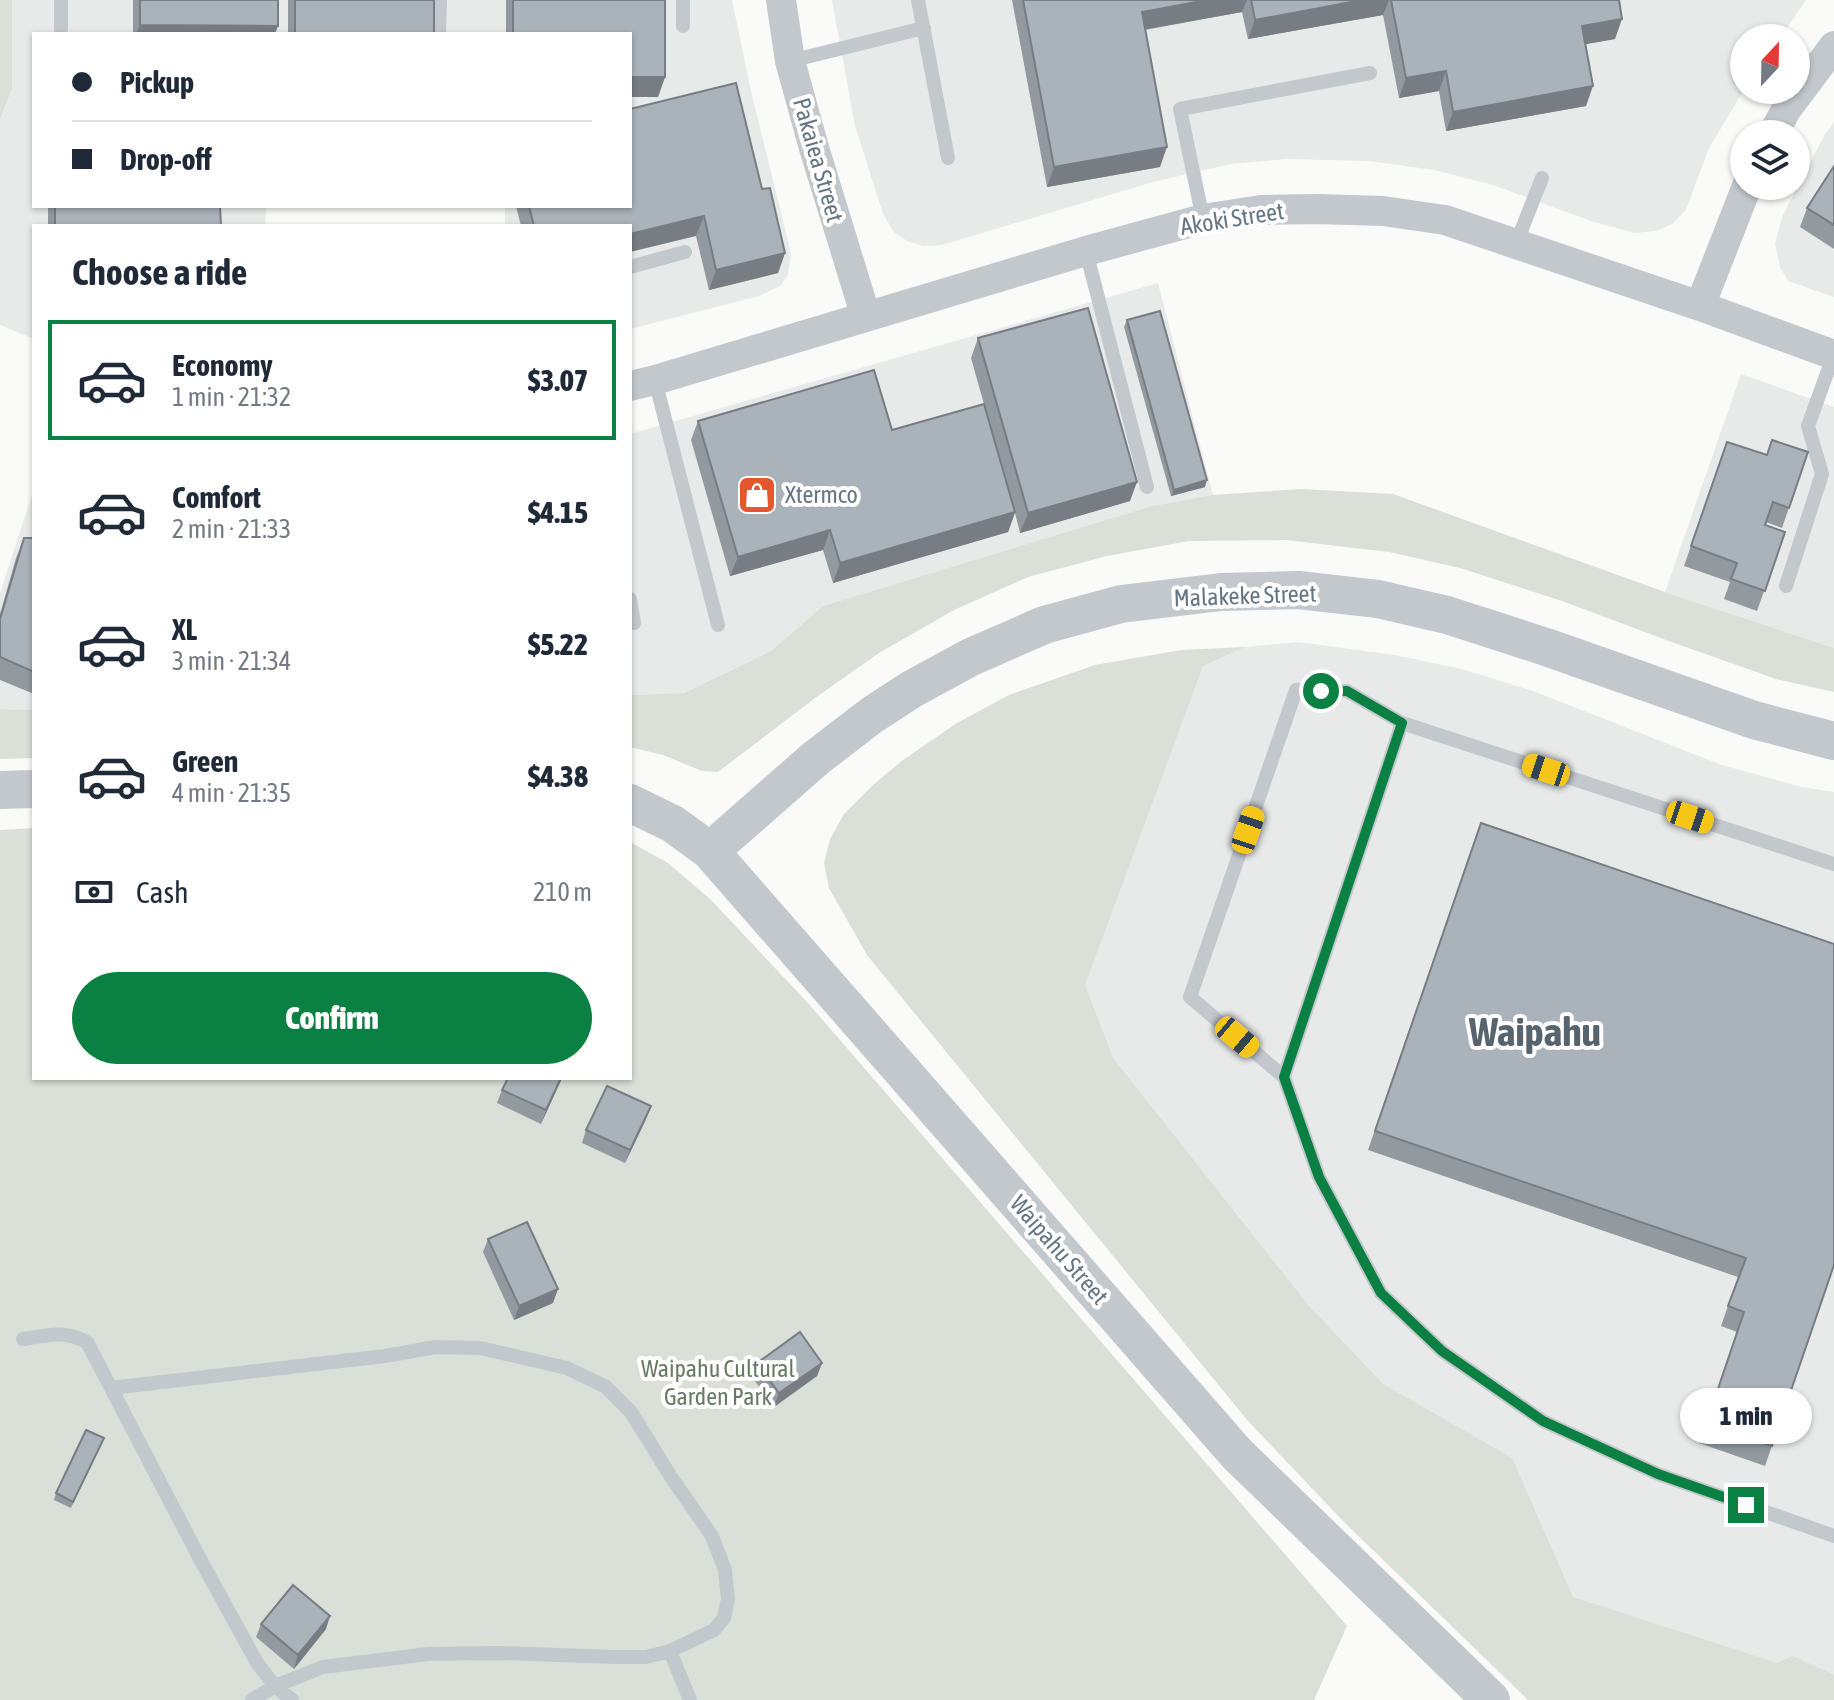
<!DOCTYPE html>
<meta charset="utf-8">
<style>
:root{--surface:#fff;--page:#f6f6f7;--text:#1f2937;--muted:#747a83;--line:#e0e1e3;--accent:#0b8043}
body{margin:0;font-family:"Asap Condensed",sans-serif;background:var(--page);color:var(--text);height:100vh;display:flex;flex-direction:column;font-size:30px;white-space:nowrap}
*{box-sizing:border-box;margin:0}
p{font-size:26px;color:var(--muted)}
.icon{flex:none;width:44px;height:44px;fill:none;stroke:currentColor;stroke-width:2;stroke-linecap:round;stroke-linejoin:round}
.map{position:relative;flex:1;overflow:hidden}
.side{position:absolute;left:32px;top:224px;width:600px;height:856px;display:flex;flex-direction:column;background:var(--surface);border-radius:0px;box-shadow:0 2px 6px #0004}
.side>*{flex:none}
.hud{position:absolute;left:32px;top:32px;width:600px;height:176px;border-radius:0px;box-shadow:0 2px 6px #0004;display:grid;align-content:center;height:176px;padding:0 40px;background:var(--surface)}
.needle{width:52px;rotate:22deg}
.buttons{position:absolute;left:1730px;top:24px;display:grid;gap:16px}
.buttons a{display:grid;place-items:center;width:80px;height:80px;border-radius:50%;background:var(--surface);box-shadow:0 2px 6px #0004;font-size:40px}
.end{position:absolute;width:36px;height:36px;margin:-18px;border:10px solid #0b8043;background:#fff;box-shadow:0 0 0 4px #fff}
.from{border-radius:50%}
.bubble{position:absolute;height:56px;border-radius:28px;background:var(--surface);box-shadow:0 2px 6px #0004;font-size:26px;font-weight:800;line-height:56px;text-align:center}
.car{position:absolute;width:24px;height:48px;margin:-24px -12px;border-radius:10px;box-shadow:0 0 6px 2px #0007;background:linear-gradient(#f5c518 24%,#345 0 40%,#f5c518 0 76%,#345 0 86%,#f5c518 0)}
.hud b{display:flex;align-items:center;gap:28px;height:76px;font-size:30px}
.hud b+b{border-top:2px solid var(--line)}
.hud i{width:20px;height:20px;background:var(--text)}
ul{padding:0;list-style:none}
li{display:flex;align-items:center;gap:24px;height:120px;margin:0 16px 12px;padding:0 24px;border:4px solid transparent;border-radius:0px}
li div{flex:1}
li b{display:block;font-size:30px}
li em{font-style:normal;font-weight:800}
li.on{border-color:var(--accent)}
li>.icon{width:72px;height:72px;stroke-width:1.5}
h2{padding:0 40px;font-size:36px;line-height:96px}
.pay{display:flex;align-items:center;gap:20px;height:88px;padding:0 40px;font-size:30px}
.pay p{margin-inline-start:auto}
.cta{display:flex;gap:16px;margin-top:auto;padding:16px 40px}
.cta a{flex:1;height:92px;border-radius:48px;background:var(--accent);color:#fff;font-size:32px;font-weight:800;line-height:92px;text-align:center}
.map>svg:first-child{display:block}
.built{fill:#e8e9e9}
.green{fill:#dadfd7}
.lines{fill:none;stroke-linecap:round;stroke-linejoin:round}
.service{stroke:#c3c8cc;stroke-width:14}
.minor{stroke:#c3c8cc;stroke-width:30}
.tertiary{stroke:#c3c8cc;stroke-width:38}
.wall{fill:#929a9f}
.shaded-wall{fill:#777d82}
.building{fill:#aab3b9;stroke:#777d82;stroke-width:2}
.route{stroke:#0b8043;stroke-width:10}
.labels{text-anchor:middle;stroke-width:8;stroke-linejoin:round;paint-order:stroke}
.street-label{font-size:24px;fill:#657683;stroke:#fff}
.poi-label{font-size:24px;fill:#657683;stroke:#fff;text-anchor:start}
.park-label{font-size:24px;fill:#687a64;stroke:#fff}
.town-label{font-size:40px;font-weight:bold;fill:#57646e;stroke:#fff}
</style>
<div class="map">
<svg width="1834" height="1700" viewBox="0 0 1834 1700">
<rect width="100%" height="100%" fill="#fafaf8"/>
<path class="built" d="M12,0H732L751,91L791,253L788,275L780,286L759,296L630,329V226H505V206H630V34H34V206H266L265,226H34V339L0,325V121L12,89Z
M832,0H1806L1780,38H1744V90L1709,148L1686,210L1672,224L1656,231L1634,233L1591,221L1493,185L1434,170L1369,161L1286,159L1231,164L1153,182L942,245L923,246L907,241L894,232L883,214L855,126Z
M1834,122V297L1788,281L1780,267L1775,243L1783,215L1825,134Z
M1158,283L1213,495L1152,506L823,606L771,651L684,693L630,695V434Z
M1741,374L1834,407V648L1665,592Z
M34,489V710L0,709V593Z
M1298,642L1395,655L1462,669L1533,691L1722,765L1802,787L1834,792V1700H1610L1305,1385L957,801L1113,706L1245,647Z"/>
<path class="green" d="M0,0H12V89L0,120Z
M1301,489L1393,494L1665,592L1834,648V692L1776,679L1666,640L1562,601L1460,568L1389,552L1286,540L1189,541L1107,556L1028,577L954,610L879,653L815,698L718,772L702,771L663,755L630,747V695L684,693L771,651L823,606L1152,506L1213,495Z
M1245,647L1203,666L1085,985L1113,1058L1309,1306L1383,1384L1512,1458L1573,1597L1777,1663L1793,1656L1834,1675V1700H1528L1345,1523L1248,1421L867,955L829,888L824,863L830,839L844,814L873,785L903,760L957,723L1009,695L1095,665L1181,650Z
M0,709L34,710V758L0,759Z
M34,828V1078H630V842L668,863L710,899L808,1003L1347,1626L1314,1700H0V830Z"/>
<g class="lines">
<path class="service" d="M683,0V26
M918,0L948,158
M61,29V0
M439,34L440,0
M790,61L924,28
M1203,219L1180,109L1370,73
M1516,244L1542,178
M1086,251L1147,487
M630,267L685,252
M655,380L718,625
M1786,586L1822,474L1808,426L1834,354
M630,599L634,623
M1834,864L1402,723L1284,1077L1319,1177L1381,1293L1442,1351L1543,1421L1658,1474L1834,1536
M1284,1077L1190,997L1296,690L1347,691L1402,723
M23,1339C49,1335 63,1330 87,1342L199,1557L257,1663L275,1686L292,1700
M111,1388L385,1356L436,1347L480,1348L567,1368L606,1387L631,1412L671,1477L712,1536L725,1570L728,1599L724,1618L714,1630L670,1651L646,1657H615L498,1653L428,1654L323,1667L275,1686L252,1700
M670,1651L690,1700"/>
<path class="minor" d="M781,0L790,61L814,148L866,317
M1773,134L1786,110L1834,46
M1700,306L1747,186
M630,386L655,380L1086,251L1203,219L1261,210L1317,209L1383,211L1445,220L1700,306L1834,355"/>
<path class="tertiary" d="M0,790L34,789
M630,803L673,824L710,851L1237,1454L1491,1700
M710,851L816,758L872,715L912,689L971,657L1044,625L1121,604L1221,592L1298,590L1378,599L1447,615L1546,647L1754,720L1834,741"/>
</g>
<path class="wall" d="M133,0H278L275,34H133Z
M288,0H434V34H288Z
M506,0H665V77L658,97L630,34H506Z
M1012,0H1619L1615,39L1586,44V106L1446,131L1439,91L1399,98L1383,15L1248,39L1242,12L1145,30L1160,167L1047,187Z
M1834,166V249L1800,227L1807,208Z
M762,189L785,253L778,273L709,290L696,236L630,226H521L516,206H630Z
M48,206H220L221,226H48Z
M1127,320L1205,487L1171,496L1124,327Z
M978,338L1130,501L1020,533L1015,513L1008,532L833,583L823,550L730,576L691,440L698,421L892,430L989,422L971,358Z
M1727,442L1767,455L1808,452L1782,528L1766,522L1765,525L1785,532L1757,611L1724,599L1730,582L1684,566Z
M24,538H34V694L0,680V614L16,558Z
M1481,823L1834,1265L1765,1466L1699,1443L1737,1332L1721,1326L1738,1277L1368,1150Z
M562,1078L541,1124L497,1103L502,1090Z
M646,1119L625,1163L582,1143L586,1130Z
M488,1239L553,1303L514,1320L483,1252Z
M757,1363H822L817,1376L774,1407L752,1377Z
M101,1445L71,1508L54,1500L56,1493Z
M261,1624L326,1629L294,1669L256,1637Z"/>
<path class="shaded-wall" d="M1207,0H1247L1242,12L1135,31L1142,12Z
M1362,0H1389L1383,15L1248,39L1255,20Z
M1622,19L1615,39L1575,46L1582,26Z
M140,25L278,26L275,34H136Z
M1446,71L1439,91L1399,98L1406,78Z
M630,77H665L658,97H630Z
M1593,86L1586,106L1446,131L1453,112Z
M1167,147L1160,167L1047,187L1054,167Z
M704,216L696,236L630,252V234Z
M785,253L778,273L709,290L716,270Z
M1207,480L1205,487L1171,496L1174,490Z
M1137,482L1130,501L1020,533L1028,513Z
M1015,512L1008,532L833,583L840,563Z
M830,530L823,550L730,576L738,557Z
M561,1078H562L541,1124L546,1110Z
M651,1106L646,1119L625,1163L630,1150Z
M558,1289L553,1303L514,1320L519,1306Z
M822,1363L817,1376L774,1407L779,1393Z
M330,1616L326,1629L294,1669L298,1655Z"/>
<path class="building" d="M140,0H278V26L140,25Z
M295,0H434V34H295Z
M513,0H665V77H630V34H513Z
M1023,0H1207L1142,12L1167,147L1054,167Z
M1251,0H1362L1255,20Z
M1391,0H1619L1622,19L1582,26L1593,86L1453,112L1446,71L1406,78Z
M736,83L762,189L770,188L785,253L716,270L704,216L630,234V226H534L529,206H630V109Z
M1834,166V225L1807,208Z
M55,206H220L221,226H55Z
M1088,308L1137,482L1028,513L978,338Z
M1160,311L1207,480L1174,490L1127,320Z
M874,370L892,430L984,404L1015,512L840,563L830,530L738,557L698,421Z
M1772,440L1808,452L1789,508L1773,502L1765,525L1785,532L1765,591L1731,579L1737,563L1691,546L1727,442L1767,455Z
M24,538H34V672L0,657V619Z
M1481,823L1834,944V1265L1772,1446L1706,1424L1744,1312L1728,1306L1746,1258L1375,1131Z
M508,1078H561L546,1110L502,1090Z
M607,1086L651,1106L630,1150L586,1130Z
M527,1222L558,1289L519,1306L488,1239Z
M800,1332L822,1363L779,1393L757,1363Z
M86,1430L104,1438L73,1502L56,1493Z
M293,1585L330,1616L298,1655L261,1624Z"/>
<g class="lines">
<path class="route" d="M1321,691H1347L1402,723L1284,1077L1319,1177L1381,1293L1442,1351L1543,1421L1658,1474L1746,1505"/>
</g>
<defs>
<symbol id="shop-square" viewBox="-11 -11 22 22"><rect x="-9" y="-9" width="18" height="18" rx="4" fill="#e4572e" stroke="#fff"/><path d="M-5-2.5h2.3a2.7 3.5 0 0 1 5.4 0H5L5.5 6h-11ZM-1.5-2.5h3a1.5 2.3 0 0 0-3 0Z" fill="#fff"/></symbol>
</defs>
<g fill-rule="evenodd">
<use href="#shop-square" x="735" y="473" width="44" height="44"/>
</g>
<g class="labels">
<g class="street-label">
<text transform="translate(818 160) rotate(74)" y="8">Pakaiea Street</text>
<text transform="translate(1232 219) rotate(-9)" y="8">Akoki Street</text>
<text transform="translate(1245 596) rotate(-2)" y="8">Malakeke Street</text>
<text transform="translate(1059 1250) rotate(49)" y="8">Waipahu Street</text>
</g>
<g class="poi-label">
<text x="785" y="503">Xtermco</text>
</g>
<g class="park-label">
<text x="718" y="1377">Waipahu Cultural<tspan x="718" dy="28">Garden Park</tspan></text>
</g>
<g class="town-label">
<text x="1535" y="1046">Waipahu</text>
</g>
</g>
</svg>
<div class="buttons">
<a><svg class="needle" viewBox="-14 -14 28 28"><path d="M0-13l5 13h-10z" fill="#e53935"/><path d="M0 13l5-13h-10z" fill="#747a83"/></svg></a>
<a><svg class="icon" aria-label="layers" viewBox="0 0 24 24"><path d="M12 4l9 5-9 5-9-5zM3 14l9 5 9-5"/></svg></a>
</div>
<i class="end from" style="left:1321px;top:691px"></i>
<i class="end" style="left:1746px;top:1505px"></i>
<div class="bubble" style="left:1680px;top:1388px;width:132px">1 min</div>
<i class="car" style="left:1546px;top:770px;rotate:288deg"></i>
<i class="car" style="left:1690px;top:817px;rotate:108deg"></i>
<i class="car" style="left:1248px;top:830px;rotate:19deg"></i>
<i class="car" style="left:1237px;top:1037px;rotate:130deg"></i>
<div class="hud">
<b><i class="from"></i>Pickup</b>
<b><i></i>Drop-off</b>
</div>
<section class="side">
<h2>Choose a ride</h2>
<ul>
<li class="on"><svg class="icon" aria-label="car" viewBox="0 0 24 24"><path d="M5 17H2v-5l4-1 3-4h7l3 4 3 1v5h-3M9 17h6M6 11h13"/><circle cx="7" cy="17" r="2"/><circle cx="17" cy="17" r="2"/></svg><div><b>Economy</b><p>1 min · 21:32</p></div><em>$3.07</em></li>
<li><svg class="icon" aria-label="car" viewBox="0 0 24 24"><path d="M5 17H2v-5l4-1 3-4h7l3 4 3 1v5h-3M9 17h6M6 11h13"/><circle cx="7" cy="17" r="2"/><circle cx="17" cy="17" r="2"/></svg><div><b>Comfort</b><p>2 min · 21:33</p></div><em>$4.15</em></li>
<li><svg class="icon" aria-label="car" viewBox="0 0 24 24"><path d="M5 17H2v-5l4-1 3-4h7l3 4 3 1v5h-3M9 17h6M6 11h13"/><circle cx="7" cy="17" r="2"/><circle cx="17" cy="17" r="2"/></svg><div><b>XL</b><p>3 min · 21:34</p></div><em>$5.22</em></li>
<li><svg class="icon" aria-label="car" viewBox="0 0 24 24"><path d="M5 17H2v-5l4-1 3-4h7l3 4 3 1v5h-3M9 17h6M6 11h13"/><circle cx="7" cy="17" r="2"/><circle cx="17" cy="17" r="2"/></svg><div><b>Green</b><p>4 min · 21:35</p></div><em>$4.38</em></li>
</ul>
<div class="pay"><svg class="icon" aria-label="cash" viewBox="0 0 24 24"><path d="M3 7h18v10H3z"/><circle cx="12" cy="12" r="2"/></svg>Cash<p>210 m</p></div>
<div class="cta"><a>Confirm</a></div>
</section>
</div>
